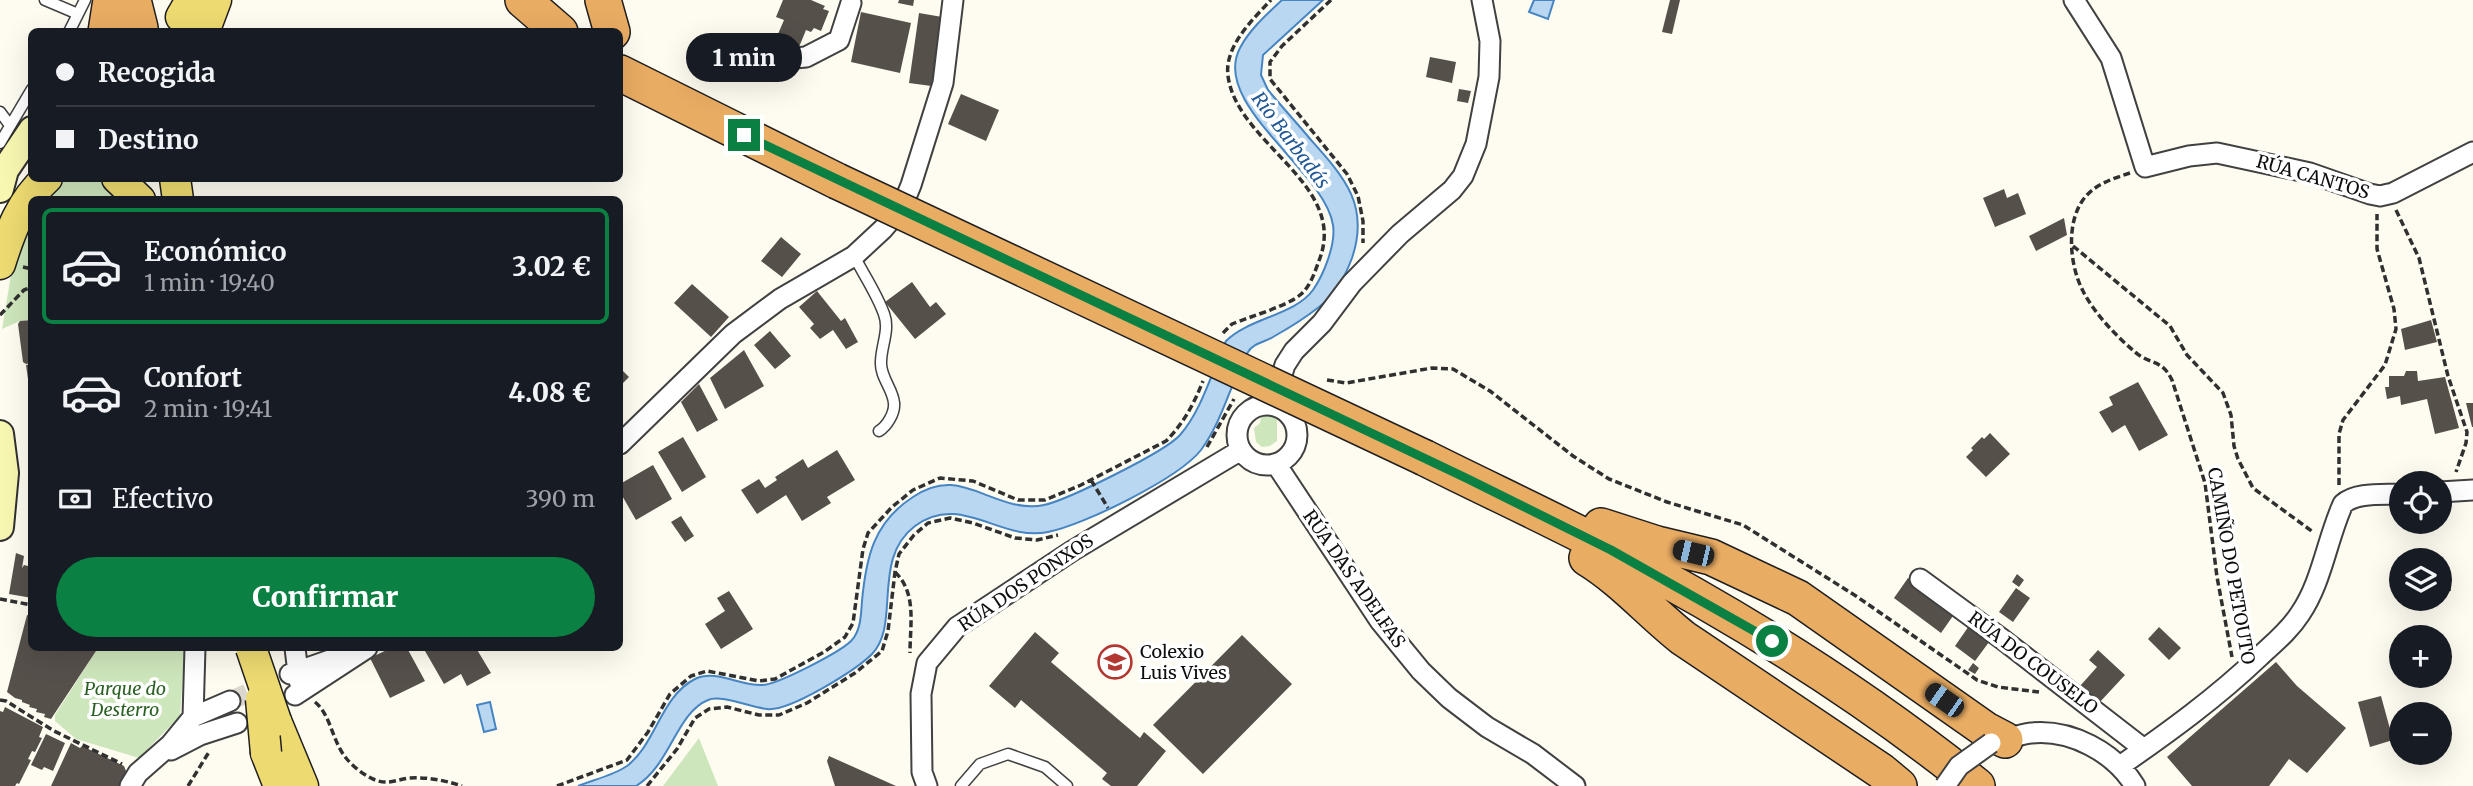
<!DOCTYPE html>
<html lang="es">
<meta charset="utf-8">
<style>
:root{--surface:#171b24;--page:#242831;--text:#f1f3f6;--muted:#9ea1a6;--line:#363941;--accent:#0b8043}
body{margin:0;font-family:Merriweather,serif;background:var(--page);color:var(--text);height:100vh;display:flex;flex-direction:column;font-size:26px;white-space:nowrap}
*{box-sizing:border-box;margin:0}
p{font-size:23px;color:var(--muted)}
.icon{flex:none;width:38px;height:38px;fill:none;stroke:currentColor;stroke-width:2;stroke-linecap:round;stroke-linejoin:round}
.map{position:relative;flex:1;overflow:hidden}
.panel{position:absolute;left:28px;top:196px;width:595px;height:455px;display:flex;flex-direction:column;background:var(--surface);border-radius:10px;box-shadow:0 7px 28px #0002}
.panel>*{flex:none}
.top-card{position:absolute;left:28px;top:28px;width:595px;height:154px;border-radius:10px;box-shadow:0 7px 28px #0002;display:grid;align-content:center;height:154px;padding:0 28px;background:var(--surface)}
.buttons{position:absolute;left:2389px;top:471px;display:grid;gap:14px}
.buttons a{display:grid;place-items:center;width:63px;height:63px;border-radius:50%;background:var(--surface);box-shadow:0 7px 28px #0002;font-size:35px}
.end{position:absolute;width:32px;height:32px;margin:-16px;border:9px solid #0b8043;background:#fff;box-shadow:0 0 0 4px #fff}
.from{border-radius:50%}
.bubble{position:absolute;height:49px;border-radius:24px;background:var(--surface);box-shadow:0 7px 28px #0002;font-size:23px;font-weight:800;line-height:49px;text-align:center}
.car{position:absolute;width:21px;height:42px;margin:-21px -10px;border-radius:9px;box-shadow:0 0 5px 2px #0007;background:linear-gradient(#222 24%,#8ab4d8 0 40%,#222 0 76%,#8ab4d8 0 86%,#222 0)}
.top-card b{display:flex;align-items:center;gap:24px;height:66px;font-size:26px}
.top-card b+b{border-top:2px solid var(--line)}
.top-card i{width:18px;height:18px;background:var(--text)}
ul{padding:12px 0 0;list-style:none}
li{display:flex;align-items:center;gap:21px;height:116px;margin:0 14px 10px;padding:0 14px;border:4px solid transparent;border-radius:10px}
li div{flex:1}
li b{display:block;font-size:26px}
li em{font-style:normal;font-weight:800}
li.current{border-color:var(--accent)}
li>.icon{width:63px;height:63px;stroke-width:1.5}
.pay{display:flex;align-items:center;gap:18px;height:77px;padding:0 28px;font-size:26px}
.pay p{margin-inline-start:auto}
.primary-button{display:flex;gap:14px;margin-top:auto;padding:14px 28px}
.primary-button a{flex:1;height:80px;border-radius:42px;background:var(--accent);color:#fff;font-size:28px;font-weight:800;line-height:80px;text-align:center}
.map>svg:first-child{display:block}
.green{fill:#cee6bc}
.water{fill:#b9d7f1;stroke:#4685c2;stroke-width:2}
.building{fill:#56504b}
.lines{fill:none;stroke-linecap:round;stroke-linejoin:round}
.street-tunnel{stroke:#dad8ce;stroke-width:19;stroke-dasharray:19 10;stroke-linecap:butt}
.lane-casing{stroke:#414141;stroke-width:13}
.street-casing{stroke:#414141;stroke-width:23}
.secondary-casing{stroke:#303030;stroke-width:30}
.primary-casing{stroke:#1f1f1f;stroke-width:33}
.highway-casing{stroke:#1f1f1f;stroke-width:38}
.path{stroke:#303030;stroke-width:3.5;stroke-dasharray:7 3.5;stroke-linecap:butt}
.lane{stroke:#fff;stroke-width:10}
.street{stroke:#fff;stroke-width:19}
.secondary{stroke:#f8f7b1;stroke-width:26}
.primary{stroke:#edda71;stroke-width:30}
.highway{stroke:#e9ac63;stroke-width:35}
.street-bridge-casing{stroke:#414141;stroke-width:23;stroke-linecap:butt}
.primary-bridge-casing{stroke:#1f1f1f;stroke-width:33;stroke-linecap:butt}
.highway-bridge-casing{stroke:#1f1f1f;stroke-width:38;stroke-linecap:butt}
.street-bridge{stroke:#fff;stroke-width:19}
.primary-bridge{stroke:#edda71;stroke-width:30}
.highway-bridge{stroke:#e9ac63;stroke-width:35}
.route{stroke:#0b8043;stroke-width:9}
.labels{text-anchor:middle;stroke-width:7;stroke-linejoin:round;paint-order:stroke}
.street-label{font-size:18px;fill:#0e0e0e;stroke:#fff}
.poi-label{font-size:18px;fill:#0e0e0e;stroke:#fff;text-anchor:start}
.park-label{font-size:18px;font-style:italic;fill:#2a6123;stroke:#fff}
.water-label{font-size:19px;font-style:italic;fill:#215896;stroke:#fff}
</style>
<div class="map">
<svg width="2473" height="786" viewBox="0 0 2473 786">
<rect width="100%" height="100%" fill="#fefcf0"/>
<path class="green" d="M71,178C101,178 110,181 134,200H42L55,186Z
M31,216V320L20,321L2,329L11,275Z
M1265,409L1273,411L1277,420V441L1270,446L1262,447L1256,442L1254,428L1260,423L1262,411Z
M98,648H185L180,716L139,758L76,739L55,721V715Z
M699,738L718,786H663Z"/>
<path class="water" d="M1282,0H1323L1263,55L1261,75L1268,90C1282,107 1297,123 1311,140C1344,177 1370,205 1352,258C1345,277 1336,294 1319,307C1305,318 1289,328 1273,337C1265,342 1253,343 1248,352C1230,384 1223,420 1201,450C1179,478 1084,525 1048,532C1000,542 961,492 915,526C871,559 901,624 872,654C856,670 789,712 767,709C752,708 721,694 708,700C676,713 670,766 636,786H578C593,780 614,775 627,766C656,744 661,696 695,679C716,669 740,686 762,685C777,685 840,652 851,641C861,631 861,614 862,601C866,557 874,522 913,497C952,471 974,494 1013,504C1022,506 1035,507 1044,505C1067,500 1165,452 1180,435C1202,410 1212,371 1226,341C1249,318 1295,315 1313,290C1324,274 1336,244 1333,225C1325,171 1210,104 1240,48C1249,30 1267,14 1282,0Z
M1534,0H1554L1548,19L1529,12Z
M490,702L496,729L484,732L477,705Z"/>
<path class="building" d="M783,0H811L825,6L823,9L829,11L821,31L814,28L811,32L806,30L797,52L786,48L785,52L772,48L784,20L776,17Z
M899,0H914L913,6L898,3Z
M1670,0H1680L1672,34L1662,32Z
M861,12L911,23L900,73L851,62Z
M919,13L948,18L939,87L909,83Z
M1430,57L1456,62L1452,83L1426,77Z
M1459,89L1471,91L1468,103L1457,101Z
M961,94L999,110L986,141L948,124Z
M2004,189L2007,198L2018,193L2026,214L1995,227L1983,198Z
M2064,218L2067,235L2036,251L2029,236Z
M781,237L801,254L782,277L761,261Z
M912,282L930,307L936,302L946,314L915,339L885,302Z
M692,284L729,317L711,337L674,303Z
M817,291L841,321L845,318L858,342L846,349L833,330L820,339L810,328L814,324L799,307Z
M32,320V363L26,364L23,362L18,324L20,321Z
M2431,320L2437,342L2405,350L2401,329Z
M770,331L791,356L775,369L754,345Z
M744,350L764,386L725,409L710,378Z
M32,364V393H30L26,365Z
M620,368L629,377L620,386Z
M2406,371H2417L2418,381L2445,377L2459,428L2435,434L2427,399L2401,405L2400,396L2387,399L2385,387H2389V376H2404Z
M2138,382L2168,435L2139,451L2125,425L2112,433L2099,412L2113,405L2109,397Z
M699,384L718,420L697,432L681,402Z
M2466,403H2473V427H2472Z
M1990,433L2010,454L1986,477L1966,457L1973,450L1971,448L1982,437L1984,439Z
M683,437L706,477L682,492L658,452Z
M837,450L855,480L827,497L831,503L802,521L786,495L757,514L741,490L759,479L765,488L777,480L775,477L803,459L808,468Z
M653,465L672,499L636,520L620,492V484Z
M681,516L694,536L685,542L671,522Z
M16,553L24,556L22,568L24,565L32,567V598L9,594Z
M2017,574L2024,580L2019,587L2012,582Z
M2440,574L2451,575V591H2440Z
M1908,578L1955,613L1941,633L1894,598Z
M2016,588L2030,598L2013,622L1999,612Z
M729,591L753,629L721,649L705,624L725,611L717,598Z
M27,615L32,616V648H98L51,719L44,717L45,714L36,712L37,709L29,707L30,705L22,702V700L15,698L7,692Z
M1971,623L1992,638L1975,661L1955,646Z
M2159,627L2181,648L2169,660L2148,639Z
M1035,632L1059,653L1051,662L1140,738L1144,732L1166,751L1137,786H1111L1102,779L1107,773L1021,700L1015,708L989,686Z
M1242,635L1292,684L1203,774L1153,725Z
M391,648H407L425,681L390,698L370,658Z
M432,648H476L491,673L467,686L461,674L444,684L425,651Z
M2098,650L2125,675L2099,703L2080,686L2097,667L2089,660Z
M2276,662L2297,686L2346,728L2307,773L2289,759L2269,786H2192L2167,757Z
M1973,663L1979,668L1975,674L1968,670Z
M2381,696L2393,740L2370,747L2358,702Z
M5,707L43,727L39,737L42,738L35,752L32,751L28,759L31,760L19,784L17,783L15,786H0V711L3,712Z
M46,734L65,743L53,771L44,767L42,770L31,765Z
M71,743L80,748L82,746L124,766L128,776L123,786H51Z
M829,756L896,786H835L827,761Z"/>
<g class="lines">
<path class="street-tunnel" d="M230,701L290,674"/>
<defs>
<path id="lane" d="M45,0L78,14
M69,32L85,0
M0,112L9,124
M0,143L32,89
M854,256C864,275 877,294 884,314C890,330 881,346 881,362C880,377 893,389 894,403C895,413 887,426 879,431
M961,786L980,764L1008,754L1045,767L1067,786"/>
<path id="street" d="M2074,0L2111,58L2145,167L2189,156L2217,153L2310,173L2370,194L2380,196L2393,193L2473,152
M772,60L806,57L839,40L851,3
M1275,396L1285,365L1294,351L1322,323L1352,283L1400,234L1452,190L1463,176L1476,144L1489,77L1490,41L1482,0
M1237 435a30 30 0 1 1 60 0a30 30 0 1 1-60 0Z
M620,444L733,334L780,299L854,256L883,229L902,207L911,185L943,83L953,0
M1276,464L1380,621L1421,671L1449,698L1487,727L1533,754L1575,786
M2440,492L2473,490
M1920,579L2002,639L2144,749
M295,648L299,681
M290,674L344,655
M295,695L367,648
M193,717L195,648
M1998,742C2009,739 2020,734 2031,733C2071,729 2114,752 2135,786
M171,750L200,735L237,723
M2120,766C2169,732 2216,698 2259,657C2274,643 2289,631 2300,614C2322,582 2327,539 2343,504C2356,492 2383,495 2401,494
M130,786L138,773L170,745L193,717L230,701
M927,786L922,772L921,694L927,663L957,627L1072,551L1241,450"/>
<path id="secondary" d="M0,189L5,170L32,130
M0,434L5,473L0,527"/>
<path id="primary" d="M181,17L191,0
M204,32L216,0
M117,178L140,200
M175,178L178,200
M0,264C10,232 21,201 47,178
M276,721L303,786
M266,753L279,786"/>
<path id="highway" d="M133,0L140,28
M523,0L560,32
M603,0L612,32
M106,32L111,0
M620,73L837,181
M1425,458C1487,489 1550,518 1611,550C1739,617 1864,695 1977,786
M1601,526L1657,544L1711,557L1798,598L1986,730L2005,740
M1587,558C1623,580 1650,612 1683,638L1881,771L1899,786"/>
</defs>
<use href="#lane" class="lane-casing"/>
<use href="#street" class="street-casing"/>
<use href="#secondary" class="secondary-casing"/>
<use href="#primary" class="primary-casing"/>
<use href="#highway" class="highway-casing"/>
<path class="path" d="M1331,0L1282,46L1270,62V79L1347,174L1358,196L1363,221V243
M2130,173C2115,178 2098,183 2087,195C2065,218 2069,265 2083,291C2094,313 2116,336 2135,352C2150,365 2162,359 2172,380L2205,483L2217,577L2232,657
M2396,210L2419,258L2448,376L2467,432L2466,443L2456,472
M2073,246L2170,326L2187,355L2223,393L2231,415L2234,446L2238,459L2253,488L2313,532
M23,267L32,269
M0,315L24,290L32,287
M1223,333L1232,324C1249,317 1287,306 1300,295C1311,286 1315,271 1320,258C1347,183 1237,144 1228,76C1224,47 1252,20 1271,0
M1327,380L1346,383L1432,368L1453,369L1490,391L1573,456L1609,479L1667,502L1743,525L1856,596L1977,680L1998,687L2039,692
M1207,447L1234,399
M1091,480L1108,508
M2339,485V434L2343,420L2385,365L2396,329L2394,309L2377,249V214
M895,572C917,593 910,624 910,653
M0,599L32,605
M0,700L6,701L54,731L122,764
M315,702C331,715 332,741 346,758C355,769 373,783 387,782C394,782 401,779 409,778C427,777 444,780 462,786
M188,786L209,752
M557,786L627,760L648,732L670,694L691,676L707,671L759,681L775,679L824,652L845,637L853,623L863,549L868,533L892,507L913,490L940,478L973,481L1018,500H1045L1081,485L1166,441C1183,424 1194,404 1203,381
M647,786L677,749L695,718L709,709L727,707L759,715H779L807,703L855,673L882,651L888,631L895,572L899,554L914,535L928,523L950,518L973,523L1015,538L1037,540L1058,535"/>
<use href="#lane" class="lane"/>
<use href="#street" class="street"/>
<use href="#secondary" class="secondary"/>
<use href="#primary" class="primary"/>
<use href="#highway" class="highway"/>
<defs>
<path id="street-bridge" d="M1945,786L1959,766L1991,743"/>
<path id="primary-bridge" d="M251,648L276,721
M261,699L266,753"/>
<path id="highway-bridge" d="M837,181L1425,458"/>
</defs>
<use href="#street-bridge" class="street-bridge-casing"/>
<use href="#primary-bridge" class="primary-bridge-casing"/>
<use href="#highway-bridge" class="highway-bridge-casing"/>
<use href="#street-bridge" class="street-bridge"/>
<use href="#primary-bridge" class="primary-bridge"/>
<use href="#highway-bridge" class="highway-bridge"/>
</g>
<g class="lines">
<path class="route" d="M744,135L1466,478L1611,550L1772,641"/>
</g>
<defs>
<symbol id="school-ring" viewBox="-11 -11 22 22"><circle r="9.5" fill="#fff" stroke="#b33731" stroke-width="1.5"/><path d="M0-5L7-2L0 1L-7-2ZM-4 1L0 2.5L4 1V4Q0 6-4 4Z" fill="#b33731"/></symbol>
</defs>
<g fill-rule="evenodd">
<use href="#school-ring" x="1096" y="643" width="38" height="38"/>
</g>
<g class="labels">
<g class="street-label">
<text transform="translate(2313 177) rotate(16)" y="6">RÚA CANTOS</text>
<text transform="translate(2231 566) rotate(80)" y="6">CAMIÑO DO PETOUTO</text>
<text transform="translate(1354 579) rotate(55)" y="6">RÚA DAS ADELFAS</text>
<text transform="translate(1026 583) rotate(-34)" y="6">RÚA DOS PONXOS</text>
<text transform="translate(2033 663) rotate(37)" y="6">RÚA DO COUSELO</text>
</g>
<g class="poi-label">
<text x="1140" y="658">Colexio<tspan x="1140" dy="21">Luis Vives</tspan></text>
</g>
<g class="park-label">
<text x="125" y="695">Parque do<tspan x="125" dy="21">Desterro</tspan></text>
</g>
<g class="water-label">
<text transform="translate(1291 140) rotate(53)" y="7">Río Barbadás</text>
</g>
</g>
</svg>
<div class="buttons">
<a><svg class="icon" aria-label="locate" viewBox="0 0 24 24"><circle cx="12" cy="12" r="6"/><path d="M12 2v4M12 18v4M2 12h4M18 12h4"/></svg></a>
<a><svg class="icon" aria-label="layers" viewBox="0 0 24 24"><path d="M12 4l9 5-9 5-9-5zM3 14l9 5 9-5"/></svg></a>
<a>+</a>
<a>−</a>
</div>
<i class="end from" style="left:1772px;top:641px"></i>
<i class="end" style="left:744px;top:135px"></i>
<div class="bubble" style="left:686px;top:33px;width:116px">1 min</div>
<i class="car" style="left:1693px;top:553px;rotate:283deg"></i>
<i class="car" style="left:1944px;top:700px;rotate:305deg"></i>
<div class="top-card">
<b><i class="from"></i>Recogida</b>
<b><i></i>Destino</b>
</div>
<section class="panel">
<ul>
<li class="current"><svg class="icon" aria-label="car" viewBox="0 0 24 24"><path d="M5 17H2v-5l4-1 3-4h7l3 4 3 1v5h-3M9 17h6M6 11h13"/><circle cx="7" cy="17" r="2"/><circle cx="17" cy="17" r="2"/></svg><div><b>Económico</b><p>1 min · 19:40</p></div><em>3.02 €</em></li>
<li><svg class="icon" aria-label="car" viewBox="0 0 24 24"><path d="M5 17H2v-5l4-1 3-4h7l3 4 3 1v5h-3M9 17h6M6 11h13"/><circle cx="7" cy="17" r="2"/><circle cx="17" cy="17" r="2"/></svg><div><b>Confort</b><p>2 min · 19:41</p></div><em>4.08 €</em></li>
</ul>
<div class="pay"><svg class="icon" aria-label="cash" viewBox="0 0 24 24"><path d="M3 7h18v10H3z"/><circle cx="12" cy="12" r="2"/></svg>Efectivo<p>390 m</p></div>
<div class="primary-button"><a>Confirmar</a></div>
</section>
</div>
